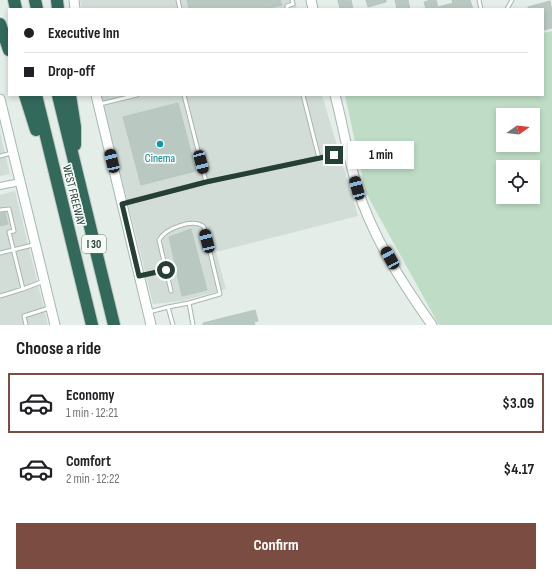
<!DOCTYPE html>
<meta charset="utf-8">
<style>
:root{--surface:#fff;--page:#f2f2f2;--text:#202124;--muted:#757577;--line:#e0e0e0;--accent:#7b4c41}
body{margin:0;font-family:"Sofia Sans Condensed",sans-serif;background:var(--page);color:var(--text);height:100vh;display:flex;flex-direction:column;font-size:15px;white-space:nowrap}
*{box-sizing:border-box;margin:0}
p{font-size:13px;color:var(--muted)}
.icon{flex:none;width:22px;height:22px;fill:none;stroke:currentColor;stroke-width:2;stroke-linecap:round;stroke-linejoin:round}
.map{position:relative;height:325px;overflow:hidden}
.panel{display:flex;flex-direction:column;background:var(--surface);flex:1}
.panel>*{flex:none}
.banner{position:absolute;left:8px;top:8px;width:536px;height:88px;border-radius:0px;box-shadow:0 2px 6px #0003;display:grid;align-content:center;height:88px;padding:0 16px;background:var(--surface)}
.needle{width:26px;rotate:76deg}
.controls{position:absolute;left:496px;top:108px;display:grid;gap:8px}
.controls a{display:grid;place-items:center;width:44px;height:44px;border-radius:0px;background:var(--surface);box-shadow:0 2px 6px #0003;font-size:20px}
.end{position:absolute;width:18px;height:18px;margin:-9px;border:5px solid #253e36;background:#fff;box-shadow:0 0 0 2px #fff}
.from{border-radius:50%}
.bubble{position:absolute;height:28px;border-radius:0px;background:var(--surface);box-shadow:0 2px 6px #0003;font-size:13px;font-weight:700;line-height:28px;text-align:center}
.car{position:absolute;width:12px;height:24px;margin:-12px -6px;border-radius:5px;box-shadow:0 0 3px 1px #0007;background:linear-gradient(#222 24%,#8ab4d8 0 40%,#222 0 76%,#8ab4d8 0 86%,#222 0)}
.banner b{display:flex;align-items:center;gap:14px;height:38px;font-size:15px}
.banner b+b{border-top:1px solid var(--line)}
.banner i{width:10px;height:10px;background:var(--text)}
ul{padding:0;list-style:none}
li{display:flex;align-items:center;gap:12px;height:60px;margin:0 8px 6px;padding:0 8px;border:2px solid transparent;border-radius:0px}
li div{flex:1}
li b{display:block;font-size:15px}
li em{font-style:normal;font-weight:700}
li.active{border-color:var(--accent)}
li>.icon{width:36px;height:36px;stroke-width:1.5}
h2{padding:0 16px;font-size:18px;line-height:48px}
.cta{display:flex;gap:8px;margin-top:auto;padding:8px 16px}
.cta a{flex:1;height:46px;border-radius:0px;background:var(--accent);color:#fff;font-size:16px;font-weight:700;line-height:46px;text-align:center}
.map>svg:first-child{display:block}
.built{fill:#d3ddd8}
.green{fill:#bfddc6;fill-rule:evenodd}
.building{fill:#bac8c2;stroke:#b7c7c0}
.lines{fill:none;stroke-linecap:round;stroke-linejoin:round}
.lane-casing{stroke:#a8b5b0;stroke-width:5}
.street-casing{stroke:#a8b5b0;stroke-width:8}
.secondary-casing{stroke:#a4b9b0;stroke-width:11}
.highway-casing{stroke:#c2c9c7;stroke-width:14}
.lane{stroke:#fff;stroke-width:3}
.street{stroke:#fff;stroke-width:6}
.secondary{stroke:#fff;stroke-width:9}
.highway{stroke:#32695b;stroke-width:12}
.route{stroke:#253e36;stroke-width:5}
.culture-dot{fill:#0f9aa8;stroke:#f5faf7;stroke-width:1.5}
.labels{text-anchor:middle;stroke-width:3.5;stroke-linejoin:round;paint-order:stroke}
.shield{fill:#f5faf7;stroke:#637670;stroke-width:1}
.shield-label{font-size:11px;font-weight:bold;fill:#253e36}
.culture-label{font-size:12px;fill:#0d838f;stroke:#f5faf7}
.street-label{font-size:12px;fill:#253e36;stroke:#f5faf7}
</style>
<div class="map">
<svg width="552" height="325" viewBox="0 0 552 325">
<rect width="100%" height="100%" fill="#e5ede9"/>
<path class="built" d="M80,0H295L297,9H82Z
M101,95H322L358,216L216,252L226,289L182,301L153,304Z
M0,132L10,174L0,176Z
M15,191L48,325H0V195Z"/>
<path class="green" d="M552,31V325H439L366,193L345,95H543V33ZM503,115H533V145H503ZM503,167H533V197H503Z"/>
<path class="building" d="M187,0H280L282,5L265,9H189Z
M338,0H351L353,9H340Z
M366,0H386V2L368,7Z
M395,0H408L410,9H397Z
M431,0H436L438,7L453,3L452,0H470L473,9H426L424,2Z
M550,1L552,11V28L544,30L543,9H528V7Z
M178,103L196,171L141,185L123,117Z
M5,212L8,224L0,226V213Z
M191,229L207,290L182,296L169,237Z
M255,310L258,321L254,322L255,325H203V323Z"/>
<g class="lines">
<defs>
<path id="lane" d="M178,0L180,9
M479,0L481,9
M287,9V6L293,4L292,0
M507,9L512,0
M184,95L206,182
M303,95L319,158
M100,104L137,95
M0,156L12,153
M124,203L206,182L347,152
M0,210L9,209L14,231L9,232L23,289
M0,253L33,245
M166,270L171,291
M141,276L166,270L159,240C166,228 193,218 204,227L220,294L189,303
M0,296L23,289L44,281
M149,312L168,307
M26,325L24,316L49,308
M173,325L168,307L189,303L193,325"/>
<path id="street" d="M0,186L20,182"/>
<path id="secondary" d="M74,0L75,9
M311,0L313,9
M96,95L151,325
M335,95C343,125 348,157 357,187C372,236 402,283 432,325
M0,99L55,325"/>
<path id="highway" d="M14,0L16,9
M35,0L37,9
M57,0L58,9
M0,24L9,50
M25,95L36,130
M36,95L92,325
M58,95L114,325
M70,95L75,127V145"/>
</defs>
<use href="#lane" class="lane-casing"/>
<use href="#street" class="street-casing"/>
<use href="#secondary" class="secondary-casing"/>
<use href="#highway" class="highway-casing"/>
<use href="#lane" class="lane"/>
<use href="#street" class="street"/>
<use href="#secondary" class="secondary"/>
<use href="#highway" class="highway"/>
</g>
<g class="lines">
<path class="route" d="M166,270L139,276L122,204L206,182L334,155"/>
</g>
<circle class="culture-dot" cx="160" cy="144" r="4"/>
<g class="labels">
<rect class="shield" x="82" y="235" width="24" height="18" rx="3"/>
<g class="shield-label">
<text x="94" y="248">I 30</text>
</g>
<g class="culture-label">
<text x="160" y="162">Cinema</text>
</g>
<g class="street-label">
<text transform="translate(74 195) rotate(76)" y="4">WEST FREEWAY</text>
</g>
</g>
</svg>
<div class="controls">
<a><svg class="needle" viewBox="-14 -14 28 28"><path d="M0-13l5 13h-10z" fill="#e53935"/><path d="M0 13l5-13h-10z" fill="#757577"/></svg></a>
<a><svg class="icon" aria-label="locate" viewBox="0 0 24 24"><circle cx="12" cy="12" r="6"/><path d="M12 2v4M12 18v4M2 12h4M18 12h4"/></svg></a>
</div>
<i class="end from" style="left:166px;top:270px"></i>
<i class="end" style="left:334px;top:155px"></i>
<div class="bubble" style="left:348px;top:141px;width:66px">1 min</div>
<i class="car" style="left:112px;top:161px;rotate:347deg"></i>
<i class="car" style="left:201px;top:162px;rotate:165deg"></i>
<i class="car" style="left:357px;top:188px;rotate:345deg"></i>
<i class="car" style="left:207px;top:241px;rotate:346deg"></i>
<i class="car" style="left:390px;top:258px;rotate:331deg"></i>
<div class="banner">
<b><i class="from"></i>Executive Inn</b>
<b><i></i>Drop-off</b>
</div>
</div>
<section class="panel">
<h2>Choose a ride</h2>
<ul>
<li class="active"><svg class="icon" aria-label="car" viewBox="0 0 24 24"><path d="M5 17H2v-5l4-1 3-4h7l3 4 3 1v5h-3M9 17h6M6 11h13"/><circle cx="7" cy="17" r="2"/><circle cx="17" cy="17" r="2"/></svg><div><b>Economy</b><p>1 min · 12:21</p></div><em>$3.09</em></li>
<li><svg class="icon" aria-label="car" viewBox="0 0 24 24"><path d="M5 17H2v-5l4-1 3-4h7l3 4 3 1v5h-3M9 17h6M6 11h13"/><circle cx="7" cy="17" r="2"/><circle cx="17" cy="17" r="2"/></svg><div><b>Comfort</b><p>2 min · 12:22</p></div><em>$4.17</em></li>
</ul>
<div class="cta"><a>Confirm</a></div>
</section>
